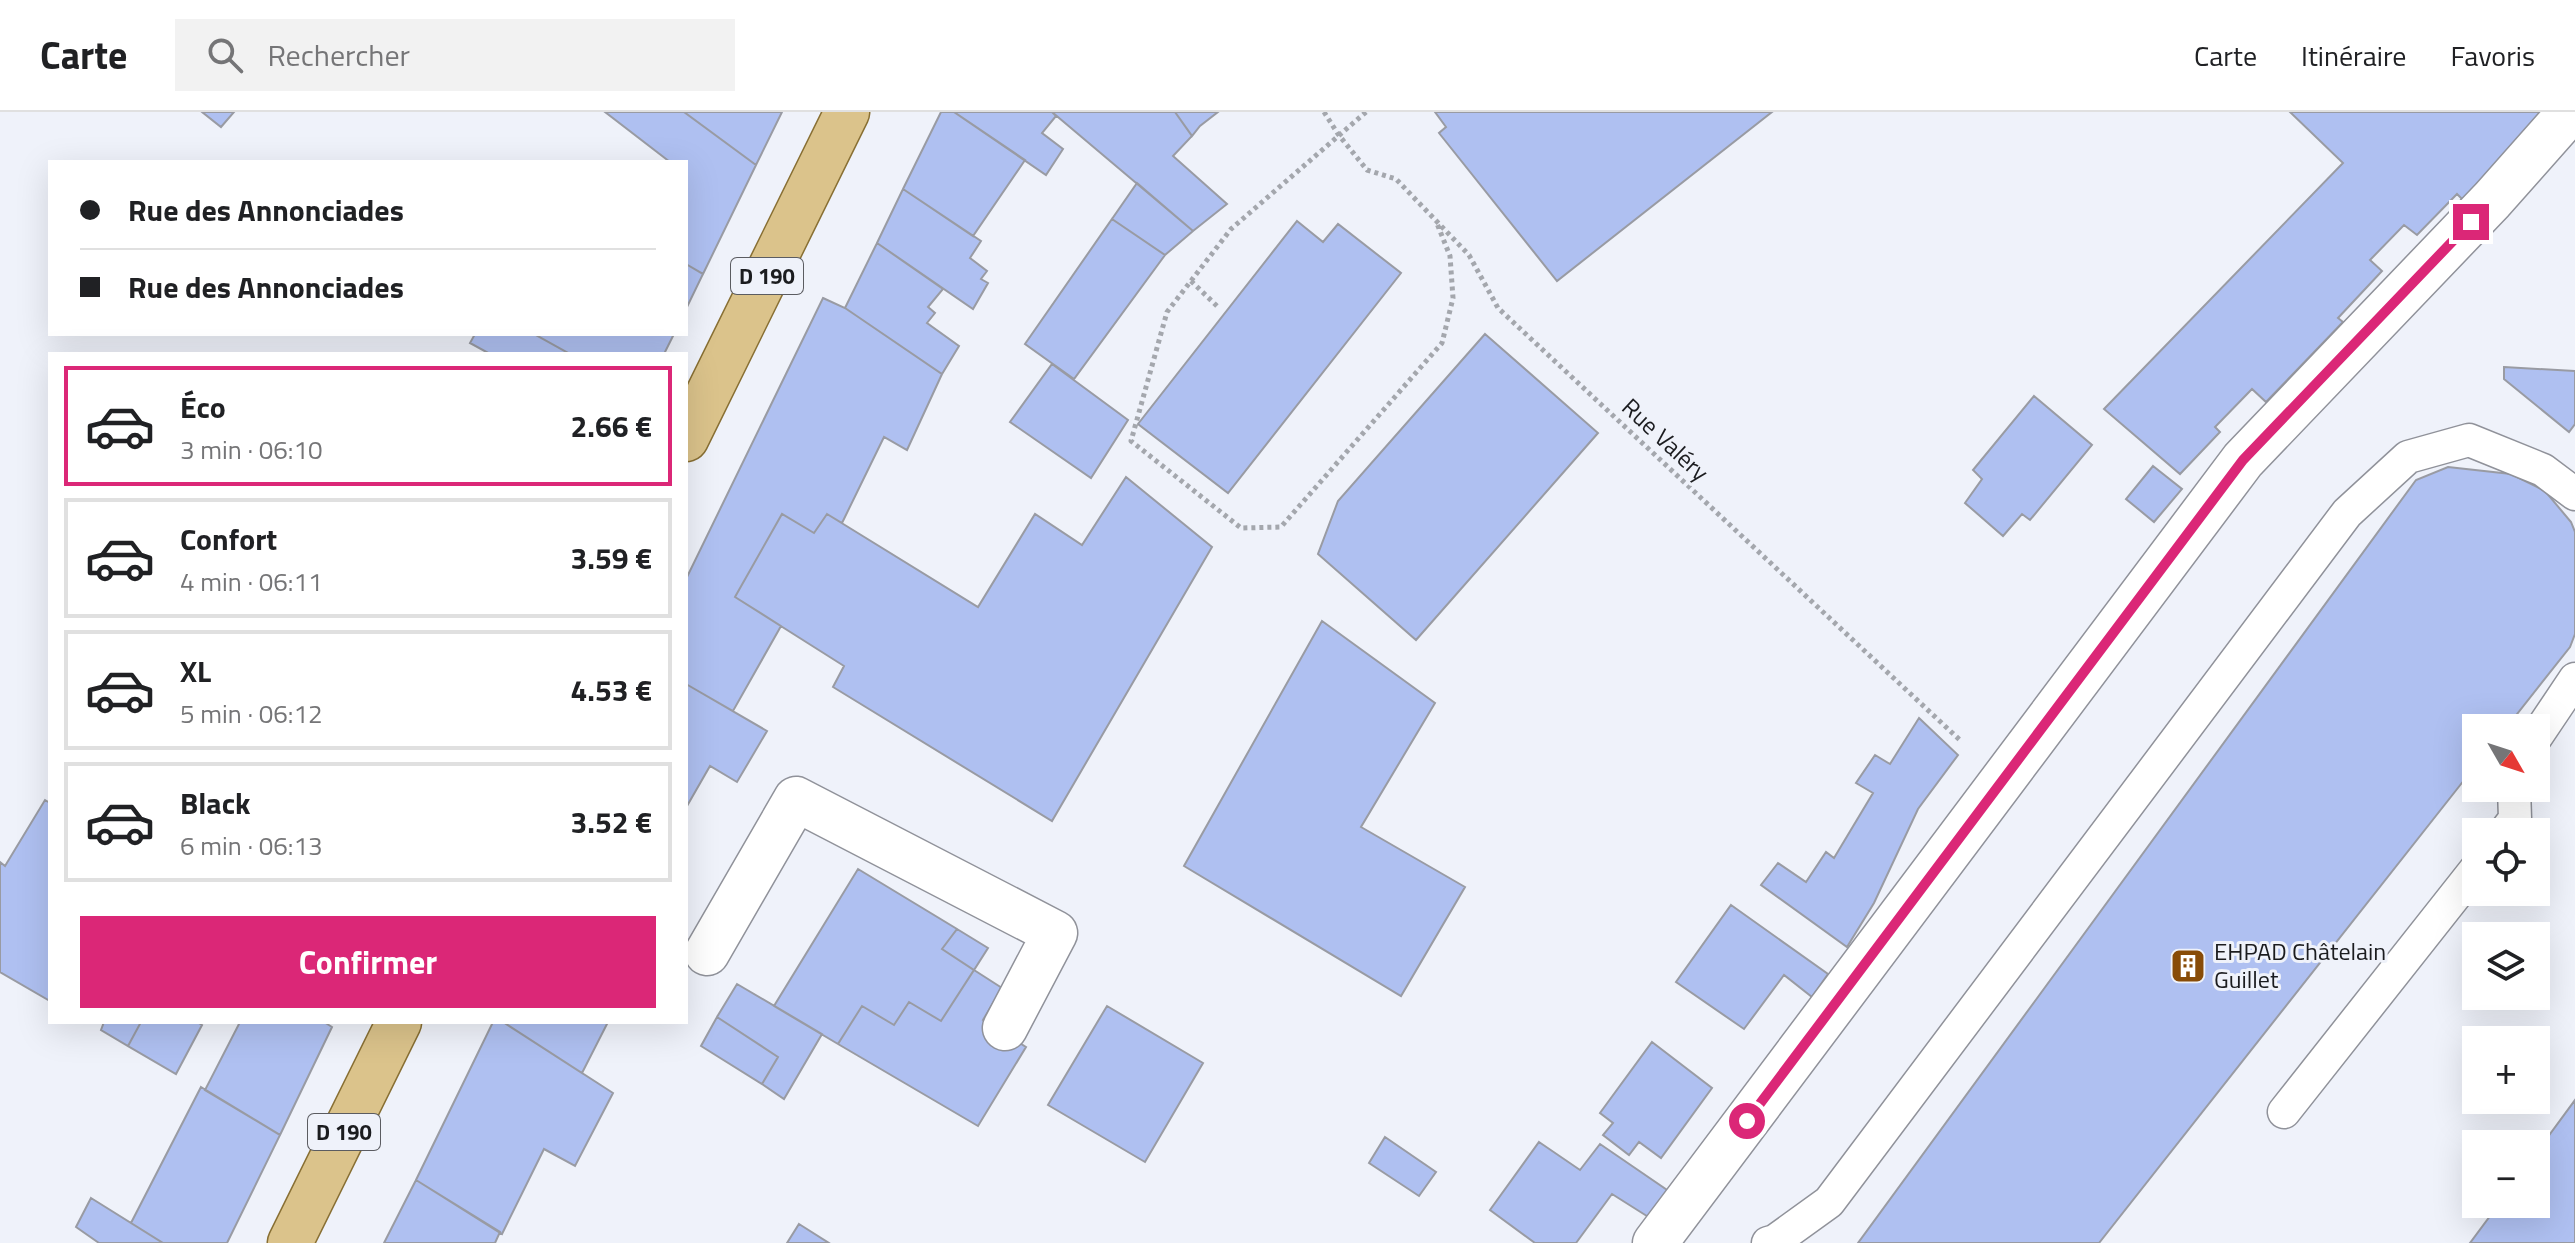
<!DOCTYPE html>
<html lang="fr">
<meta charset="utf-8">
<style>
:root{--surface:#fff;--page:#f2f2f2;--text:#202124;--muted:#757577;--line:#e0e0e0;--accent:#db2777}
body{margin:0;font-family:"Titillium Web",sans-serif;background:var(--page);color:var(--text);height:100vh;display:flex;flex-direction:column;font-size:30px;white-space:nowrap}
*{box-sizing:border-box;margin:0}
p{font-size:26px;color:var(--muted)}
.icon{flex:none;width:44px;height:44px;fill:none;stroke:currentColor;stroke-width:2;stroke-linecap:round;stroke-linejoin:round}
.map{position:relative;flex:1;overflow:hidden}
.details{position:absolute;left:48px;top:240px;width:640px;height:672px;display:flex;flex-direction:column;background:var(--surface);border-radius:0px;box-shadow:0 8px 32px #0002}
.details>*{flex:none}
.top-card{position:absolute;left:48px;top:48px;width:640px;height:176px;border-radius:0px;box-shadow:0 8px 32px #0002;display:grid;align-content:center;height:176px;padding:0 32px;background:var(--surface)}
.needle{width:52px;rotate:129deg}
.fabs{position:absolute;left:2462px;top:602px;display:grid;gap:16px}
.fabs a{display:grid;place-items:center;width:88px;height:88px;border-radius:0px;background:var(--surface);box-shadow:0 8px 32px #0002;font-size:40px}
.end{position:absolute;width:36px;height:36px;margin:-18px;border:10px solid #db2777;background:#fff;box-shadow:0 0 0 4px #fff}
.from{border-radius:50%}
.top-card b{display:flex;align-items:center;gap:28px;height:76px;font-size:30px}
.top-card b+b{border-top:2px solid var(--line)}
.top-card i{width:20px;height:20px;background:var(--text)}
ul{padding:14px 0 0;list-style:none}
li{display:flex;align-items:center;gap:24px;height:120px;margin:0 16px 12px;padding:0 16px;border:4px solid var(--line);border-radius:0px}
li div{flex:1}
li b{display:block;font-size:30px}
li em{font-style:normal;font-weight:700}
li.active{border-color:var(--accent)}
li>.icon{width:72px;height:72px;stroke-width:1.5}
.cta{display:flex;gap:16px;margin-top:auto;padding:16px 32px}
.cta a{flex:1;height:92px;border-radius:0px;background:var(--accent);color:#fff;font-size:32px;font-weight:700;line-height:92px;text-align:center}
header{display:flex;align-items:center;gap:48px;box-sizing:border-box;height:112px;padding:0 40px;background:var(--surface);border-bottom:2px solid var(--line)}
header strong{font-size:38px}
nav{display:flex;gap:44px;margin-inline-start:auto;font-size:28px}
.search{width:560px;height:72px;background:var(--page);display:flex;align-items:center;gap:20px;box-sizing:border-box;padding:0 28px;border-radius:0px;color:var(--muted);font-size:30px}
.map>svg:first-child{display:block}
.building{fill:#afc0f1;stroke:#999ba3;stroke-width:2}
.lines{fill:none;stroke-linecap:round;stroke-linejoin:round}
.service-casing{stroke:#90929a;stroke-width:35}
.minor-casing{stroke:#90929a;stroke-width:47}
.primary-casing{stroke:#886f33;stroke-width:47}
.path{stroke:#a4a7ad;stroke-width:5;stroke-dasharray:4 4;stroke-linecap:butt}
.service{stroke:#fff;stroke-width:32}
.minor{stroke:#fff;stroke-width:44}
.primary{stroke:#dbc38b;stroke-width:44}
.route{stroke:#db2777;stroke-width:10}
.labels{text-anchor:middle;stroke-width:6;stroke-linejoin:round;paint-order:stroke}
.shield{fill:#eff2fa;stroke:#5b5c61;stroke-width:2}
.shield-label{font-size:22px;font-weight:bold;fill:#1b1c1f}
.street-label{font-size:24px;fill:#1b1c1f;stroke:#eff2fa}
.poi-label{font-size:24px;fill:#1b1c1f;stroke:#eff2fa;text-anchor:start}
</style>
<header>
<strong>Carte</strong>
<div class="search"><svg class="icon" aria-label="search" viewBox="0 0 24 24"><circle cx="10" cy="10" r="6"/><path d="M15 15l6 6"/></svg>Rechercher</div>
<nav><a>Carte</a><a>Itinéraire</a><a>Favoris</a></nav>
</header>
<div class="map">
<svg width="2575" height="1131" viewBox="0 0 2575 1131">
<rect width="100%" height="100%" fill="#eff2fa"/>
<path class="building" d="M202,0H234L221,15Z
M605,0H684L756,53L703,162L686,152V50H670Z
M684,0H782L756,53Z
M941,0H954L1025,48L973,124L903,77Z
M954,0H1052L1056,4L1042,21L1063,37L1046,63Z
M1052,0H1175L1192,24L1173,44L1227,92L1193,119Z
M1175,0H1218L1200,14L1192,24Z
M1435,0H1772L1557,169L1439,21L1446,15Z
M2290,0H2541L2463,88L2457,82L2417,123L2404,113L2370,148L2382,159L2338,206L2343,210L2266,290L2252,277L2215,315L2220,320L2180,362L2104,297L2343,51Z
M1137,71L1193,119L1165,143L1112,107Z
M903,77L981,129L970,146L987,159L981,167L988,171L973,197L877,131Z
M1112,107L1165,143L1074,267L1025,232Z
M1297,109L1323,130L1338,112L1401,161L1228,381L1138,312Z
M877,131L943,177L928,195L935,201L927,211L959,234L942,262L845,196Z
M686,152L703,162L686,197Z
M823,186L845,196L942,262L907,338L884,325L842,411L827,402L814,421L782,402L735,485L781,514L733,599L686,572V467Z
M475,222H534L570,242H490L470,231Z
M534,222H674L664,242H570Z
M1485,222L1598,321L1416,528L1318,442L1338,389Z
M1052,252L1128,308L1091,366L1010,310Z
M2504,255L2575,259V312L2569,320L2504,267Z
M2034,284L2092,333L2030,408L2022,402L2003,424L1965,391L1982,367L1973,358Z
M2153,354L2182,377L2154,410L2126,387Z
M2448,355L2511,362L2545,379L2571,410L2575,420V522L2570,535L2506,616H2476V653L2099,1131H1858L2416,368Z
M1126,365L1212,435L1052,709L833,575L844,554L735,485L782,402L814,421L827,402L978,495L1035,402L1082,433Z
M1322,509L1435,591L1361,715L1465,775L1401,884L1184,754Z
M686,572L767,619L737,670L710,654L687,694Z
M1919,606L1958,643L1918,697L1874,791L1847,835L1761,773L1778,751L1806,770L1826,740L1834,746L1873,681L1856,671L1875,643L1890,652Z
M45,688L50,691V889L0,860V750L5,754Z
M858,757L957,817L942,837L974,858L941,909L909,890L894,913L862,894L838,932L774,894Z
M1731,793L1828,862L1812,885L1784,863L1744,917L1676,870Z
M957,817L988,836L974,858L942,837Z
M974,858L1002,876L983,908L1026,935L978,1014L838,932L862,894L894,913L909,890L941,909Z
M737,872L822,922L784,987L762,972L778,945L717,905Z
M1107,894L1203,951L1145,1050L1048,993Z
M717,905L778,945L762,972L701,934Z
M104,910H141L128,934L101,918Z
M141,910H197L202,913L176,962L128,934Z
M240,910H324L332,915L280,1023L205,978Z
M493,910H503L613,981L575,1054L544,1037L502,1122L416,1068Z
M503,910H608L582,961Z
M1652,930L1712,976L1661,1046L1639,1030L1629,1043L1603,1023L1613,1011L1600,1001Z
M201,975L280,1023L227,1131H163L131,1111Z
M2575,988V1131H2470L2499,1092H2536V1041Z
M1385,1025L1436,1060L1419,1084L1369,1051Z
M1539,1030L1580,1058L1600,1032L1670,1080L1650,1106L1612,1082L1576,1131H1535L1490,1098Z
M416,1068L500,1120L495,1131H384Z
M91,1086L163,1131H99L76,1115Z
M799,1112L829,1131H787Z"/>
<g class="lines">
<defs>
<path id="service" d="M2536,625L2575,567
M2505,720L2515,707L2514,676
M2284,1000L2476,757
M1768,1131L1775,1129L1829,1090L2347,401L2408,345L2469,328L2543,358L2575,382"/>
<path id="minor" d="M707,841L796,687L1055,821L1005,916
M1655,1131L2243,348L2492,88L2570,0"/>
<path id="primary" d="M686,327L847,0
M290,1131L399,910"/>
</defs>
<use href="#service" class="service-casing"/>
<use href="#minor" class="minor-casing"/>
<use href="#primary" class="primary-casing"/>
<path class="path" d="M1324,0L1338,22L1367,58L1396,67L1469,143L1498,196L1962,630
M1366,0L1231,117L1167,200L1131,329L1241,416L1281,415L1442,231L1453,186L1450,144L1436,109
M1191,169L1218,195"/>
<use href="#service" class="service"/>
<use href="#minor" class="minor"/>
<use href="#primary" class="primary"/>
</g>
<g class="lines">
<path class="route" d="M1747,1009L2243,348L2471,110"/>
</g>
<defs>
<symbol id="building-square" viewBox="-11 -11 22 22"><rect x="-9" y="-9" width="18" height="18" rx="4" fill="#884c08" stroke="#eff2fa"/><path d="M-4-6H4V6H1V3H-1V6H-4ZM-2.5-4.3h1.7v1.8h-1.7ZM.8-4.3h1.7v1.8H.8ZM-2.5-1h1.7V.8h-1.7ZM.8-1h1.7V.8H.8Z" fill="#fff"/></symbol>
</defs>
<g fill-rule="evenodd">
<use href="#building-square" x="2168" y="834" width="40" height="40"/>
</g>
<g class="labels">
<g class="shield">
<rect x="731" y="146" width="72" height="36" rx="6"/>
<rect x="308" y="1002" width="72" height="36" rx="6"/>
</g>
<g class="shield-label">
<text x="767" y="172">D 190</text>
<text x="344" y="1028">D 190</text>
</g>
<g class="street-label">
<text transform="translate(1665 328) rotate(43)" y="8">Rue Valéry</text>
</g>
<g class="poi-label">
<text x="2214" y="848">EHPAD Châtelain<tspan x="2214" dy="28">Guillet</tspan></text>
</g>
</g>
</svg>
<div class="fabs">
<a><svg class="needle" viewBox="-14 -14 28 28"><path d="M0-13l5 13h-10z" fill="#e53935"/><path d="M0 13l5-13h-10z" fill="#757577"/></svg></a>
<a><svg class="icon" aria-label="locate" viewBox="0 0 24 24"><circle cx="12" cy="12" r="6"/><path d="M12 2v4M12 18v4M2 12h4M18 12h4"/></svg></a>
<a><svg class="icon" aria-label="layers" viewBox="0 0 24 24"><path d="M12 4l9 5-9 5-9-5zM3 14l9 5 9-5"/></svg></a>
<a>+</a>
<a>−</a>
</div>
<i class="end from" style="left:1747px;top:1009px"></i>
<i class="end" style="left:2471px;top:110px"></i>
<div class="top-card">
<b><i class="from"></i>Rue des Annonciades</b>
<b><i></i>Rue des Annonciades</b>
</div>
<section class="details">
<ul>
<li class="active"><svg class="icon" aria-label="car" viewBox="0 0 24 24"><path d="M5 17H2v-5l4-1 3-4h7l3 4 3 1v5h-3M9 17h6M6 11h13"/><circle cx="7" cy="17" r="2"/><circle cx="17" cy="17" r="2"/></svg><div><b>Éco</b><p>3 min · 06:10</p></div><em>2.66 €</em></li>
<li><svg class="icon" aria-label="car" viewBox="0 0 24 24"><path d="M5 17H2v-5l4-1 3-4h7l3 4 3 1v5h-3M9 17h6M6 11h13"/><circle cx="7" cy="17" r="2"/><circle cx="17" cy="17" r="2"/></svg><div><b>Confort</b><p>4 min · 06:11</p></div><em>3.59 €</em></li>
<li><svg class="icon" aria-label="car" viewBox="0 0 24 24"><path d="M5 17H2v-5l4-1 3-4h7l3 4 3 1v5h-3M9 17h6M6 11h13"/><circle cx="7" cy="17" r="2"/><circle cx="17" cy="17" r="2"/></svg><div><b>XL</b><p>5 min · 06:12</p></div><em>4.53 €</em></li>
<li><svg class="icon" aria-label="car" viewBox="0 0 24 24"><path d="M5 17H2v-5l4-1 3-4h7l3 4 3 1v5h-3M9 17h6M6 11h13"/><circle cx="7" cy="17" r="2"/><circle cx="17" cy="17" r="2"/></svg><div><b>Black</b><p>6 min · 06:13</p></div><em>3.52 €</em></li>
</ul>
<div class="cta"><a>Confirmer</a></div>
</section>
</div>
